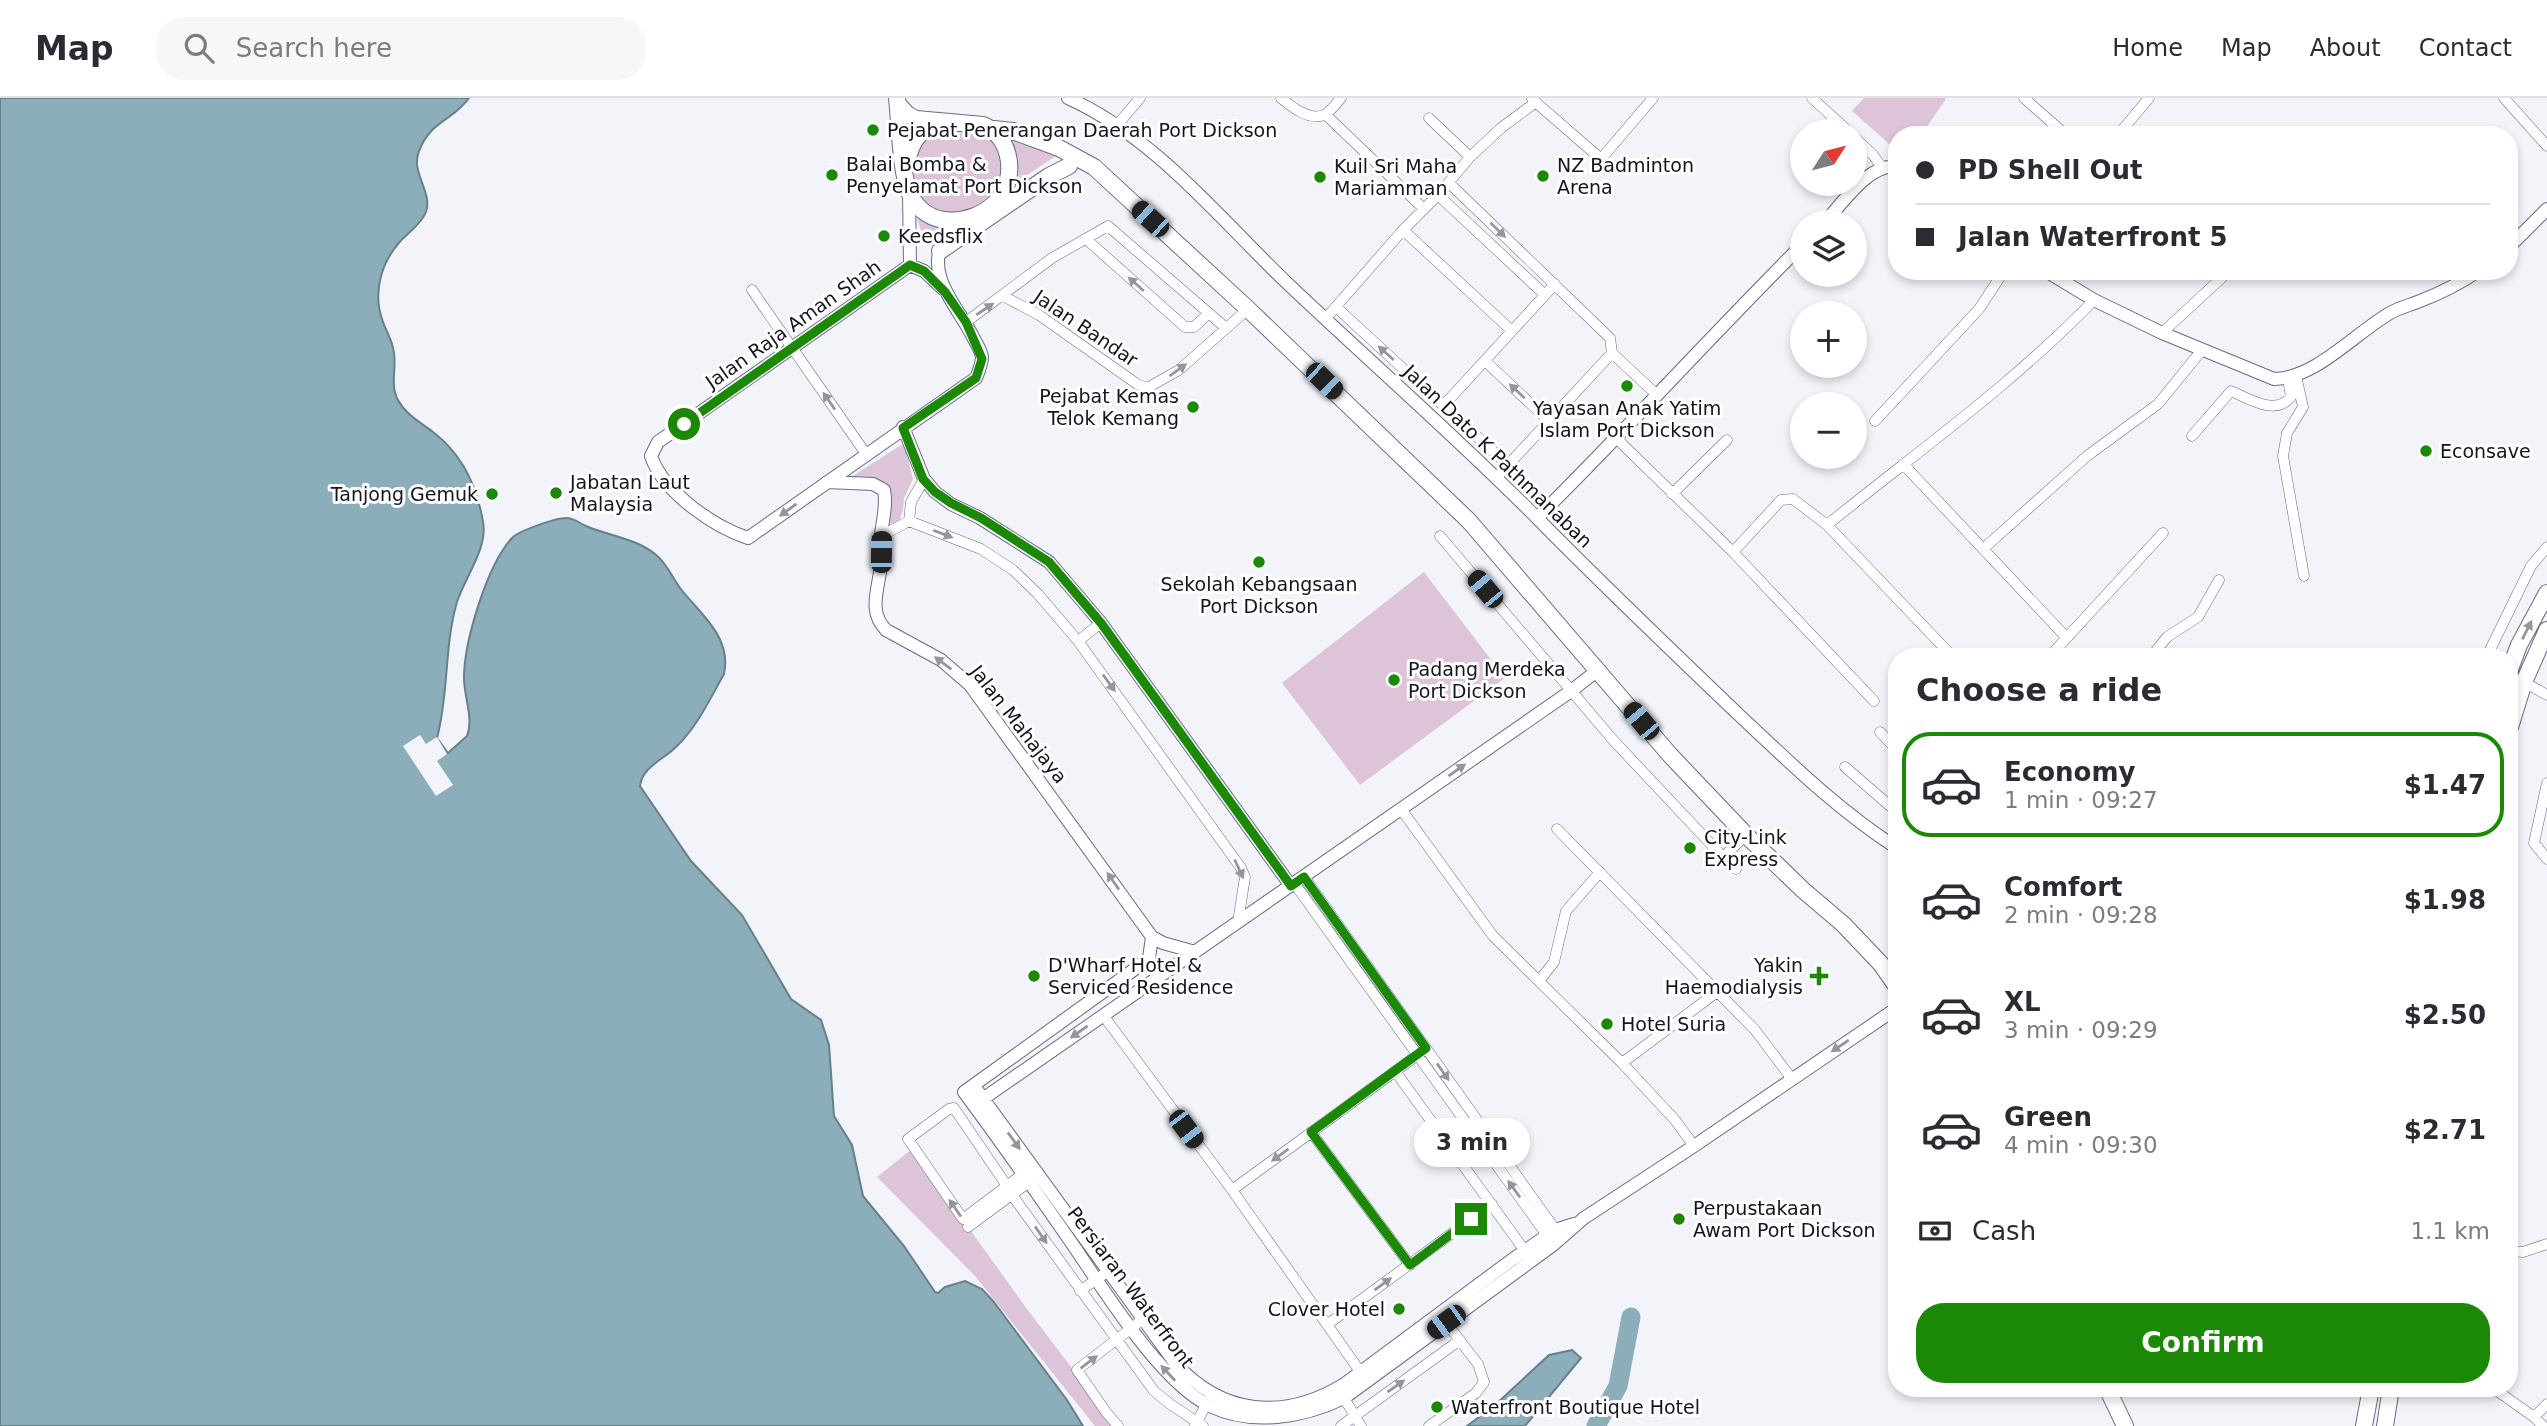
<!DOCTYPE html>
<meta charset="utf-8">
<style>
:root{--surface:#fff;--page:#f7f7f7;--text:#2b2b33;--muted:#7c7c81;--line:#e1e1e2;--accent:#1b8905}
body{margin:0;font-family:"DejaVu Sans",sans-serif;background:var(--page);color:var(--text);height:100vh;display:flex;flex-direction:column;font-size:26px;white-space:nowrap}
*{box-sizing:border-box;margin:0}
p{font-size:23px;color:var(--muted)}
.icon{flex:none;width:38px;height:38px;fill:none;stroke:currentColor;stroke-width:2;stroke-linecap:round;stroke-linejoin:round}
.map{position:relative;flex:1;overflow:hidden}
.side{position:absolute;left:1888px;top:550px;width:630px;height:749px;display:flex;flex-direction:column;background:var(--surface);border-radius:28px;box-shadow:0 4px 10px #0003}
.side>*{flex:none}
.hud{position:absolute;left:1888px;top:28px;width:630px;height:154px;border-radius:28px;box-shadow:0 4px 10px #0003;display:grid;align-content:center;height:154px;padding:0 28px;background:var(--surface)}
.needle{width:46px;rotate:54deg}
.controls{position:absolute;left:1790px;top:21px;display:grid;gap:14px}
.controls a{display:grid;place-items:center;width:77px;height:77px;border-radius:50%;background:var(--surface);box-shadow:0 4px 10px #0003;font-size:35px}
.end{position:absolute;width:32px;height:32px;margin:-16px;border:9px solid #1b8905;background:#fff;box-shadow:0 0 0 4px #fff}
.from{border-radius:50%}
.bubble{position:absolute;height:49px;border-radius:24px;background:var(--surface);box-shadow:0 4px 10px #0003;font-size:23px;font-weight:700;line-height:49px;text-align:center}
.car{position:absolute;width:21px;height:42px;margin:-21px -10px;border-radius:9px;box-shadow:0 0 5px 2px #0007;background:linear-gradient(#222 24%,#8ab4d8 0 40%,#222 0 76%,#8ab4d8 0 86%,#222 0)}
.hud b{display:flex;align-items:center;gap:24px;height:66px;font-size:26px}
.hud b+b{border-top:2px solid var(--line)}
.hud i{width:18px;height:18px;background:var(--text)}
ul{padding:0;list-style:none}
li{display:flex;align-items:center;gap:21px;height:105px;margin:0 14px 10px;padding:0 14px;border:4px solid transparent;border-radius:28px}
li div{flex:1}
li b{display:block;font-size:26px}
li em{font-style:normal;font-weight:700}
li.current{border-color:var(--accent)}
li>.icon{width:63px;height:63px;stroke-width:1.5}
h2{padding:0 28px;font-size:32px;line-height:84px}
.pay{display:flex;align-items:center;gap:18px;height:77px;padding:0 28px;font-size:26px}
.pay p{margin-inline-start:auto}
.button{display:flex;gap:14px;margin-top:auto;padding:14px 28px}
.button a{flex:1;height:80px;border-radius:28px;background:var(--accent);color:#fff;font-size:28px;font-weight:700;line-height:80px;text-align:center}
header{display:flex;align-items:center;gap:42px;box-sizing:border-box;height:98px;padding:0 35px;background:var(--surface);border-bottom:2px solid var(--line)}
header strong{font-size:33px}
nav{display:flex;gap:38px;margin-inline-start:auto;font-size:24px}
.search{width:490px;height:63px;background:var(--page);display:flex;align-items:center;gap:18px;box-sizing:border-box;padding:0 24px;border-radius:28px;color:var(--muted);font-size:26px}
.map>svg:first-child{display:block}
.green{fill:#ddc4d8}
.water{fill:#8cadba;stroke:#687f8c;stroke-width:2}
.pier{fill:#f3f4fa}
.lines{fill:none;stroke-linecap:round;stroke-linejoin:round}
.river{stroke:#8cadba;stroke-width:19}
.minor-casing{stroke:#676b86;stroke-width:11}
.tertiary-casing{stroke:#676b86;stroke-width:14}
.primary-casing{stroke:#676b86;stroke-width:18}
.trunk-casing{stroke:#676b86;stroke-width:18}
.minor{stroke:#fff;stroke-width:10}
.tertiary{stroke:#fff;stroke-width:12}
.primary{stroke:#fff;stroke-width:16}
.trunk{stroke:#fff;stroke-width:16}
.oneway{fill:#95959a}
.route{stroke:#1b8905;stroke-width:9}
.poi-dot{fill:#1b8905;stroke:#fff;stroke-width:2.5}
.labels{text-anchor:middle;stroke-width:6;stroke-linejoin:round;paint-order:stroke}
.poi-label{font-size:19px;fill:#13141f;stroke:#fff;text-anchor:start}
.street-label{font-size:19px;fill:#13141f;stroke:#fff}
</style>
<header>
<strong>Map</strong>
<div class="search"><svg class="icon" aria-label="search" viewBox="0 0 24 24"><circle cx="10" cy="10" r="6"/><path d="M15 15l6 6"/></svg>Search here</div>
<nav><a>Home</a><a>Map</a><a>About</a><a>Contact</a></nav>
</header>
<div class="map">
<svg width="2547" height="1328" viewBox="0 0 2547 1328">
<rect width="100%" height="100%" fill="#f3f4fa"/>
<path class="green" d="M1864,0H1945L1946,1L1921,37H1897L1896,52L1852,13Z
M933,32L975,36L995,42C998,50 1003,60 1002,68C999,123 914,137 914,74C914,54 919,45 933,32Z
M1012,39L1054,54L1056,58L1012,87C1015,71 1019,56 1010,41Z
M916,117L946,130V133L928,143L924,142Z
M901,347L905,349L913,381L904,400L903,412L899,423L892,426L888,424C886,390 891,377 851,379Z
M1424,474L1505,580L1360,687L1282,585Z
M912,1051L1027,1211L1116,1328H1095L975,1178L877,1079Z"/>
<path class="water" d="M0,0H469C453,23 431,22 419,53C410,74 433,94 426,114C421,127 406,136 398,146C381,166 373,195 382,221C385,231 391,240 393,250C398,267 389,287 398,302C406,317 420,324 433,334C462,356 477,388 483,424C488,450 465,479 457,504C444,548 449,596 437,640L448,655L467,638C474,621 464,599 464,580C464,544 487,467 512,440C518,433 556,420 566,420C574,420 579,425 586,428C609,438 635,440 655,456C666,464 672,479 680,490C701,517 732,539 724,576C710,601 697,629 676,649C663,662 642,669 640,688L691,763L742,817L791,901L821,922L829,947L834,1018L852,1047L863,1098L904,1148L935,1194L938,1195L945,1189L965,1183L982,1191L993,1203L1067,1302L1083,1328H0Z
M1572,1252L1581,1260L1525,1328H1467L1494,1308L1549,1257Z"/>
<path class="pier" d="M420,637L426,646L437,639L447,656L437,663L453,687L436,698L403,648Z"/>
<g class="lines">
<path class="river" d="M1596,1328L1618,1288L1631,1219"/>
<defs>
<path id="minor" d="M1281,0C1292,9 1309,23 1324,17C1330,14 1337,5 1341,0
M1812,0L1848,33
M2024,0L2066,37
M2504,0L2547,48
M1532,1L1601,61L1653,0
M1326,17L1424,111
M1429,20L1470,59
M1118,26L1140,0
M2118,37L2149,0
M1855,40L1873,57L1882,69
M1449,85L1610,240L1612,255L1657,297
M1438,97L1545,197
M1403,132L1512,233
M1086,141L1185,229H1194L1208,216
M752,192L866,356
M1003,198L1039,217L1137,286L1147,290L1179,272L1248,211
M1336,209L1508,367
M1326,220L1403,132L1438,97L1470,59L1501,30L1536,4
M966,224L1052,160L1108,128L1226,230
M2162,235L2229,173
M1485,263L1549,323
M2296,278L2303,309L2287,335L2283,358L2304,478
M1444,307L1555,186
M1875,323L1979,211L2004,173
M2192,338L2231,293C2250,301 2275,318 2291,299L2288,281
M1617,341L1733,454L1874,603
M1903,366L2066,539
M1496,380L1612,255
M1672,396L1727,342
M909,423L911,404L924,381
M1827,427C1917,354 2013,286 2094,202
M881,438L909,423L981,451L1013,472L1038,496L1078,543L1241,770L1245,779L1238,824
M1440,438L1613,642L1723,759L1746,737
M1983,451L2087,358L2158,306L2202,252
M1733,454L1781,402L1793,401L1827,427L1952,558
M1078,543L1101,525
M2050,558L2163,435
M2152,558L2167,539L2198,519L2219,482
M2487,558L2531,468L2547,449
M2510,580L2524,584L2547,597
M1880,634L1897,652
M1845,669L1897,714
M2547,685L2534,745L2547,761
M1401,711L1493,838L1622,965L1675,1022L1694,1048
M1557,731L1755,932L1792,981
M1890,745L1897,736
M1723,759L1736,771
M1304,779L1559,1137
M1294,785L1551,1143
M1539,883L1554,864L1566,813L1600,774
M1103,917L1232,1092L1364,1279
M1622,965L1717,894
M1395,973L1525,1153
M1311,1034L1410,1167
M1007,1088L954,1010L949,1011L908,1041L963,1121L1027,1073
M1232,1092L1423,953
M1012,1097L1154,1293L1170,1306L1203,1328
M968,1129L1029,1084
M2510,1153L2523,1154L2547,1146
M1080,1193L1107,1174
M1328,1226L1492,1106
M2493,1290L2534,1319L2543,1328
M1344,1300L1361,1328
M2534,1319L2547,1306
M1118,1328L1106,1314L1077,1272L1142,1222
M1195,1328L1209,1301
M1341,1328L1460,1242
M1429,1328L1476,1295L1484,1284L1478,1266L1444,1222"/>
<path id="tertiary" d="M1068,0C1155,39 1218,119 1286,184C1370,264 1458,340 1540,423C1605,489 1671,552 1738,616C1788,663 1839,713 1897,750
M909,94L910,167
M1825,124C1842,106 1870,64 1897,69
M2510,148L2547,111
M910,167L658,344L651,358C663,394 714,429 748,440L976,280C979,273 982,265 982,259C981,252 976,245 973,239C959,210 925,178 943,144C948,134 959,128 968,122
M910,167L924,173L943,191
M2046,173L2094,202L2162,235L2274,281C2316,280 2354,236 2390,215C2399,210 2410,207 2420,203C2441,195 2459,186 2478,173
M903,329L924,381L935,394L951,406L980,420L1049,464L1101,525L1291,788
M827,384L873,386L884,392C887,406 883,421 881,436C880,448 882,462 880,474C877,495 869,515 886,532L941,562L970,587L1152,839L1163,845L1195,854
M1537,420C1627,331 1712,237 1802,147
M1152,839L1149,860L1139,868L964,994C1001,1044 1037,1095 1073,1147C1104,1192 1161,1285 1210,1308C1252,1328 1302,1320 1344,1300L1553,1147L1584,1120L1694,1048L1897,910
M974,988L1175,1265C1222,1317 1283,1323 1343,1287L1513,1161L1555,1132L1574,1126
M977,1005L1571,593L1598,572"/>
<path id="primary" d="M897,0C900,26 900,73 910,96C926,131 971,129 996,104C1018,82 1012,38 983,27L916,21L907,16L898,6
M994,31L1013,33L1059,50L1094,69L1248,211L1469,423L1670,657L1746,737L1803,792L1843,826L1881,866L1897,889
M907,63C913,40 918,34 940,24
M940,153L1049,78L1069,68
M2107,1290L2125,1328"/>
<path id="trunk" d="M2510,571L2519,547L2547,495
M2510,629L2524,584L2547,532
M2364,1328L2371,1290
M2385,1328L2391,1290"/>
</defs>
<use href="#minor" class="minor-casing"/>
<use href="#tertiary" class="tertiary-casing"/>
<use href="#primary" class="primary-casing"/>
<use href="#trunk" class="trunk-casing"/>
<use href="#minor" class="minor"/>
<use href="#tertiary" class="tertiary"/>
<use href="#primary" class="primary"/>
<use href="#trunk" class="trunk"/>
</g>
<defs><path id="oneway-solid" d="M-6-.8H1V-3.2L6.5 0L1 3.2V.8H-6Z" transform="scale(1.75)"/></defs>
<g class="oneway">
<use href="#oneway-solid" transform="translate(1498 132) rotate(44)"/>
<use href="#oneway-solid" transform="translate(1136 186) rotate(-138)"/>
<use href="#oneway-solid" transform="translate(985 211) rotate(-34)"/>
<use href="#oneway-solid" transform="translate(1386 255) rotate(-138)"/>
<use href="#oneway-solid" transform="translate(1178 272) rotate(-36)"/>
<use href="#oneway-solid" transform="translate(1517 293) rotate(-137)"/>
<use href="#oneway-solid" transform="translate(829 303) rotate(-125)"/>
<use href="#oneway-solid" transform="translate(788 412) rotate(144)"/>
<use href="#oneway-solid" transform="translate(943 436) rotate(21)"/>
<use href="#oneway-solid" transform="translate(2527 532) rotate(-63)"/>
<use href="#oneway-solid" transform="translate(943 565) rotate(-143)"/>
<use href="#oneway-solid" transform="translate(1109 585) rotate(54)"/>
<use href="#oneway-solid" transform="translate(1457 672) rotate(-35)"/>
<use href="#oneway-solid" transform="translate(1239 771) rotate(65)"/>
<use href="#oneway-solid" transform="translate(1113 783) rotate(-125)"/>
<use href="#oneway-solid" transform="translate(1079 934) rotate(145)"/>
<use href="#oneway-solid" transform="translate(1840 948) rotate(146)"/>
<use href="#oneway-solid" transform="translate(1443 974) rotate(55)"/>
<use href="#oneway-solid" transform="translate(1014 1043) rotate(54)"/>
<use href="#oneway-solid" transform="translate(1280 1057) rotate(144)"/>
<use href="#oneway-solid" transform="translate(1514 1091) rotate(-126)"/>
<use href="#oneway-solid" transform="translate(955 1110) rotate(-125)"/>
<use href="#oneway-solid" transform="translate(1041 1137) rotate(55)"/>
<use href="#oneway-solid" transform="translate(1383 1186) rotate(-36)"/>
<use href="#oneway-solid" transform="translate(1089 1264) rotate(-37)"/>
<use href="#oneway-solid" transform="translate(1168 1275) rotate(-133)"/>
<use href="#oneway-solid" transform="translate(1396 1288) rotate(-35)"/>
</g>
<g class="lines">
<path class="route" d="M684,326L910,167L924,173L945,194L966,224L982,261L976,280L903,330L923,381L935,394L951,405L981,420L1049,464L1101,525L1291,788L1304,779L1426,950L1311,1034L1410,1167L1471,1121"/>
</g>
<g class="poi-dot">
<circle cx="873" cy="32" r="7"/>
<circle cx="832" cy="77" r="7"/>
<circle cx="1543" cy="78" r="7"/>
<circle cx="1320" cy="79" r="7"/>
<circle cx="884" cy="138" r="7"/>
<circle cx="1627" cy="288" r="7"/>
<circle cx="1193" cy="309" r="7"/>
<circle cx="2426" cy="353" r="7"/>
<circle cx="556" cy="395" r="7"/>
<circle cx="492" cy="396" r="7"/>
<circle cx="1259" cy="464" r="7"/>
<circle cx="1394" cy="582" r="7"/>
<circle cx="1690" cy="750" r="7"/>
<circle cx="1034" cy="878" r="7"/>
<path d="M1815.5 867.5h7v7h7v7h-7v7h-7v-7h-7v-7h7z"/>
<circle cx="1607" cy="926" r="7"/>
<circle cx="1679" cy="1121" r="7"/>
<circle cx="1399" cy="1211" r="7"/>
<circle cx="1437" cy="1309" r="7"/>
</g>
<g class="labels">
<g class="poi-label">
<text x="887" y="39">Pejabat Penerangan Daerah Port Dickson</text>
<text x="846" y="73">Balai Bomba &amp;<tspan x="846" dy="22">Penyelamat Port Dickson</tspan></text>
<text x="1557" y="74">NZ Badminton<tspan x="1557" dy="22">Arena</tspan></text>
<text x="1334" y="75">Kuil Sri Maha<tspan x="1334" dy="22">Mariamman</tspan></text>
<text x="898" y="145">Keedsflix</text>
<text x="1179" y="305" text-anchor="end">Pejabat Kemas<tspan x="1179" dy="22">Telok Kemang</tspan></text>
<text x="1627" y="317" text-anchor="middle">Yayasan Anak Yatim<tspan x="1627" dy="22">Islam Port Dickson</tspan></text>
<text x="2440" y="360">Econsave</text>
<text x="570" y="391">Jabatan Laut<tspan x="570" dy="22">Malaysia</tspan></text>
<text x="478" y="403" text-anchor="end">Tanjong Gemuk</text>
<text x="1259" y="493" text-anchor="middle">Sekolah Kebangsaan<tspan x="1259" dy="22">Port Dickson</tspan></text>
<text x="1408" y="578">Padang Merdeka<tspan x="1408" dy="22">Port Dickson</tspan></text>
<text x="1704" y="746">City-Link<tspan x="1704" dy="22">Express</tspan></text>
<text x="1048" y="874">D'Wharf Hotel &amp;<tspan x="1048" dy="22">Serviced Residence</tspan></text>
<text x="1803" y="874" text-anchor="end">Yakin<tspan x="1803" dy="22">Haemodialysis</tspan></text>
<text x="1621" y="933">Hotel Suria</text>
<text x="1693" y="1117">Perpustakaan<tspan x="1693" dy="22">Awam Port Dickson</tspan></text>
<text x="1385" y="1218" text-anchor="end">Clover Hotel</text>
<text x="1451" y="1316">Waterfront Boutique Hotel</text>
</g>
<g class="street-label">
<text transform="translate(793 226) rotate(-35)" y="7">Jalan Raja Aman Shah</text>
<text transform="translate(1086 230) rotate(34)" y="7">Jalan Bandar</text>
<text transform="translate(1498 358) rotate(44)" y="7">Jalan Dato K Pathmanaban</text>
<text transform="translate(1019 626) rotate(52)" y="7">Jalan Mahajaya</text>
<text transform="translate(1131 1189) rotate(53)" y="7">Persiaran Waterfront</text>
</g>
</g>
</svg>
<div class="controls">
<a><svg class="needle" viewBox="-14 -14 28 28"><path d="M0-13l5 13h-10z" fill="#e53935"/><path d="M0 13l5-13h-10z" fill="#7c7c81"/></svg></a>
<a><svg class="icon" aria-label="layers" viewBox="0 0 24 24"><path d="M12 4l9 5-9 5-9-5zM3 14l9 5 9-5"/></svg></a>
<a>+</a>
<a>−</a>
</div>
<i class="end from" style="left:684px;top:326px"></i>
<i class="end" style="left:1471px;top:1121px"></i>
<div class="bubble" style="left:1414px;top:1020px;width:116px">3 min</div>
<i class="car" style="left:1150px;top:121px;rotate:312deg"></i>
<i class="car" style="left:1324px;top:283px;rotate:134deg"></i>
<i class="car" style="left:881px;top:454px;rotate:1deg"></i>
<i class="car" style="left:1485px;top:491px;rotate:320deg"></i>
<i class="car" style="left:1641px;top:623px;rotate:320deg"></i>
<i class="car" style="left:1186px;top:1031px;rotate:143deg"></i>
<i class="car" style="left:1446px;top:1224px;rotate:234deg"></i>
<div class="hud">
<b><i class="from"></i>PD Shell Out</b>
<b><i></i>Jalan Waterfront 5</b>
</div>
<section class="side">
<h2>Choose a ride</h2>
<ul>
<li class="current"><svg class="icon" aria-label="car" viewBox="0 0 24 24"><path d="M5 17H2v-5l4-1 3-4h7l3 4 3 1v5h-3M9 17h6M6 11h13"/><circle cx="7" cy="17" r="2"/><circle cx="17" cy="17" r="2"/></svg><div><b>Economy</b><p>1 min · 09:27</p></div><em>$1.47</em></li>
<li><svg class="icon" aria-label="car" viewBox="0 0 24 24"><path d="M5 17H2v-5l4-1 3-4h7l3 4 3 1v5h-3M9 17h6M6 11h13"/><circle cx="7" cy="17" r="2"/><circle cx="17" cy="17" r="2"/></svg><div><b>Comfort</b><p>2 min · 09:28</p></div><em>$1.98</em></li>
<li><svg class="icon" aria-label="car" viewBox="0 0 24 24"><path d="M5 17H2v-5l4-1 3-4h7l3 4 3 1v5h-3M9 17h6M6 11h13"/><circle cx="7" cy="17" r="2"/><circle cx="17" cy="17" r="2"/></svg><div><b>XL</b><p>3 min · 09:29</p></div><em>$2.50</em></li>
<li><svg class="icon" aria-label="car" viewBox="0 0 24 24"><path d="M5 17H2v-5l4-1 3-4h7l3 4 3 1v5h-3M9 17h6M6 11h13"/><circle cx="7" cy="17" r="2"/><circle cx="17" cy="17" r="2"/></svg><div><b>Green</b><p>4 min · 09:30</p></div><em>$2.71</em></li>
</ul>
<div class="pay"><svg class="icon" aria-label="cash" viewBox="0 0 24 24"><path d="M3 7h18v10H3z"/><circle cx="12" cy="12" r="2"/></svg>Cash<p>1.1 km</p></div>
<div class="button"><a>Confirm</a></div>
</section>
</div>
